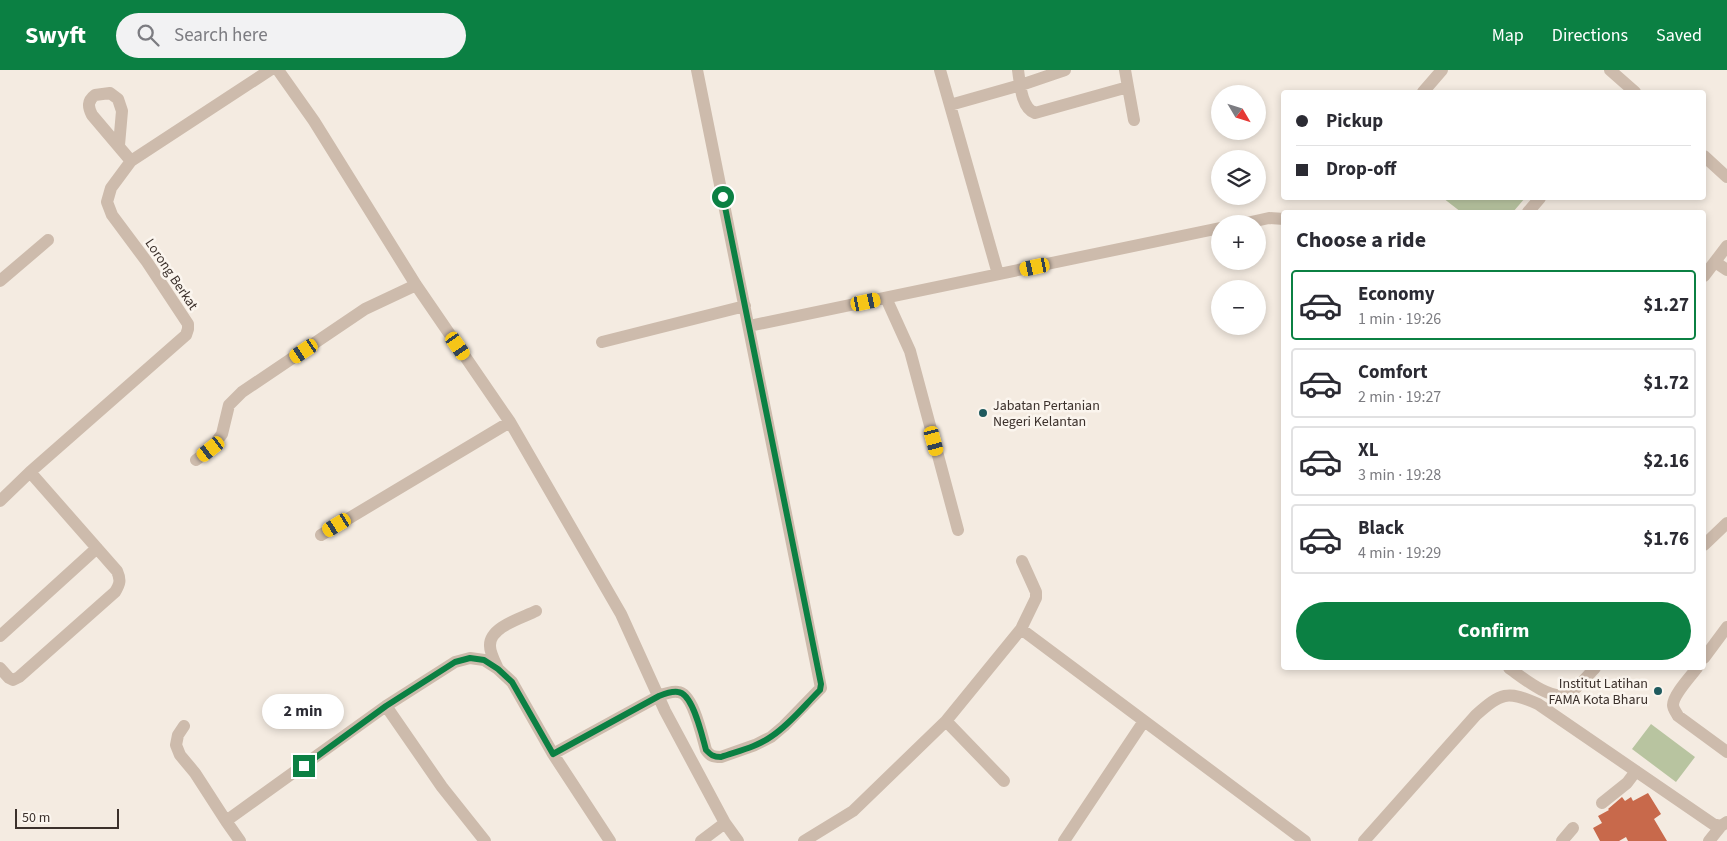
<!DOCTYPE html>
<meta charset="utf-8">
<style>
:root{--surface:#fff;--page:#f2f2f3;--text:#2b2b33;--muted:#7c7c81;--line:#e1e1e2;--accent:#0b8043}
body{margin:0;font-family:"Source Sans 3",sans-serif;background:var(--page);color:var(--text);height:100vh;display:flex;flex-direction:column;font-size:19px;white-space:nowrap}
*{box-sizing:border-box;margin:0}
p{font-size:16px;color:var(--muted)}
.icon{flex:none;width:28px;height:28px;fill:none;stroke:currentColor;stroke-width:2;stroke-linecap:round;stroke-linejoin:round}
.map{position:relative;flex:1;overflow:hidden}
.sheet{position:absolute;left:1281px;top:140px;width:425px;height:460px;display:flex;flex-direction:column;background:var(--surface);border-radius:5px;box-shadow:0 2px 8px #0003}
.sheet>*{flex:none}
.top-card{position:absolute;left:1281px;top:20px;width:425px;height:110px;border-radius:5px;box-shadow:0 2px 8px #0003;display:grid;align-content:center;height:110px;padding:0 15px;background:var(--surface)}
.needle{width:32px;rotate:128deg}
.buttons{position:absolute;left:1211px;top:15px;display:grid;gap:10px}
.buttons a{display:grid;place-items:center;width:55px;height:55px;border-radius:50%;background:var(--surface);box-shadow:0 2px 8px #0003;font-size:25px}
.scale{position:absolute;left:15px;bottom:12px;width:104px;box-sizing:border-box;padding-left:5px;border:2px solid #3b302b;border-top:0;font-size:14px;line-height:18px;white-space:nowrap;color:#3b302b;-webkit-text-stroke:4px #fbf5ee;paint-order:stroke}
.end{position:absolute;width:22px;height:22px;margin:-11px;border:6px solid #0b8043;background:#fff;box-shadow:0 0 0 2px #fff}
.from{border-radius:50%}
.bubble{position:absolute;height:35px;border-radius:18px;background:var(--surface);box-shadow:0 2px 8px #0003;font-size:16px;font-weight:700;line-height:35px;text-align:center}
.car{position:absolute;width:15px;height:30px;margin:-15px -8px;border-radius:6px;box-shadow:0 0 4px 1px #0007;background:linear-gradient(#f5c518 24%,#345 0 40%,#f5c518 0 76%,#345 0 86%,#f5c518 0)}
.top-card b{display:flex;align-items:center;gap:18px;height:48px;font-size:19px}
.top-card b+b{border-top:1px solid var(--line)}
.top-card i{width:12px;height:12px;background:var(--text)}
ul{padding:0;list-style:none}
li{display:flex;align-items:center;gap:15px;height:70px;margin:0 10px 8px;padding:0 5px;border:2px solid var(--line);border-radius:5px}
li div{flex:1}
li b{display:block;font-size:19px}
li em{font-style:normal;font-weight:700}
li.on{border-color:var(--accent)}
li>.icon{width:45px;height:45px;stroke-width:1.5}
h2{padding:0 15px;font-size:22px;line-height:60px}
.primary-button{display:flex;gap:10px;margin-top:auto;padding:10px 15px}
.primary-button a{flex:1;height:58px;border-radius:30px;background:var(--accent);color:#fff;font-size:20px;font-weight:700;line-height:58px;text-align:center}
header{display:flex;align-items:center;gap:30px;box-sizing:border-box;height:70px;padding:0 25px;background:var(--accent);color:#fff}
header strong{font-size:24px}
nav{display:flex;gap:28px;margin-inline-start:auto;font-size:18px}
.search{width:350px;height:45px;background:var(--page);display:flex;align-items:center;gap:12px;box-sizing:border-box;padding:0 18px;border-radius:28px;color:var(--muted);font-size:19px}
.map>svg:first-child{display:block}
.green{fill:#b8c4a0}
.building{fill:#c8694b}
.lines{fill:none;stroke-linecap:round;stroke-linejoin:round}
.minor{stroke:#cdbbac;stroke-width:12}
.route{stroke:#0b8043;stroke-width:6}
.poi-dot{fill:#1f5a5e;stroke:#fbf5ee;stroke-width:2}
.labels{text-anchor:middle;stroke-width:5;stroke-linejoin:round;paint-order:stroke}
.street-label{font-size:14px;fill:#3b302b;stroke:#fbf5ee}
.poi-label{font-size:14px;fill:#3b302b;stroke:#fbf5ee;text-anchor:start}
</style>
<header>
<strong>Swyft</strong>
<div class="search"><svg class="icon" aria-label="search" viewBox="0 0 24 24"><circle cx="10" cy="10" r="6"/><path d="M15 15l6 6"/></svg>Search here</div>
<nav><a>Map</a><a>Directions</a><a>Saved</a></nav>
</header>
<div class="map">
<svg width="1727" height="771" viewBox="0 0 1727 771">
<rect width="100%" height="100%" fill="#f4ebe1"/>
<path class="green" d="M1443,128H1525L1513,142H1461Z
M1651,654L1695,687L1676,712L1632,679Z"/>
<path class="building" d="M1648,723L1661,744L1654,749L1667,771H1628L1626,767L1619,771H1600L1593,758L1602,753L1598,746L1609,740L1608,739L1622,727L1625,731L1631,727L1633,731Z"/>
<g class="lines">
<path class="minor" d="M278,0L314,51L416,215L510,352L621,544L665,641L725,753L738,771
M940,0L998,204
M1018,0C1020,13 1021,38 1035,43L1128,17L1125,0
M1610,0L1635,22
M1128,17L1134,50
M1423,22L1442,0
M950,35L1021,15L1065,0
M119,75L122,41L118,29L110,23L95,25C87,31 88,37 92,45L131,91
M1704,86L1727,107
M1528,142L1540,128
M1242,154L1269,148L1284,149
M1715,192L1727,200
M1704,206L1727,176
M0,211L48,170
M886,228L910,281L958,460
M749,256L1220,158
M602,272L745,236
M196,390L211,379L222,364L229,335L242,322L365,239L416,215
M0,431L30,402L186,265L188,259V254L147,192L112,145L107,132L111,118L131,91L270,0
M321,465L510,352
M1704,475L1727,453
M1021,559L1305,771
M0,566L97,478
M1704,588L1727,557
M0,598L9,608L13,610L19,607L115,522C120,514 121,510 117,501L30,402
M1509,598C1522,607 1550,631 1567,624C1578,619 1587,606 1595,598
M1697,598C1691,606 1673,625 1673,635C1673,639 1676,642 1678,646L1727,682
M498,599C495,592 490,583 490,576C489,557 522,548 536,541
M386,636L442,717L485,771
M946,651L1004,711
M184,656L178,665L176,675L180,685L195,703L226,751L386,636L455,592L470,588L484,590L498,599L512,612L553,684L610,771
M553,684L659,626C664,624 672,621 678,622C693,623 702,666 706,680C710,686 713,687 721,687L755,675L771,667L784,656L821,618L697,0
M1602,733L1627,713L1636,701
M226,751L240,771
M701,771L725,753
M804,771L853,741L946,651L1021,559L1036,528V522L1022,491
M1064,771L1144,651
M1364,771L1476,645C1501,623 1507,620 1538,634L1713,754L1721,756L1727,752
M1562,771L1573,758
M1709,771L1721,756"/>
</g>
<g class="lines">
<path class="route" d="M304,696L386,636L455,592L470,588L484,590L498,599L512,612L553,684L659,626C664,624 672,621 678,622C693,623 702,666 706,680C711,685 713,687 721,687C738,681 757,677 772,666C790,654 804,636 820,620L821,614L723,127"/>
</g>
<g class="poi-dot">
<circle cx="983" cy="343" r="5"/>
<circle cx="1658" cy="621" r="5"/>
</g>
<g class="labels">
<g class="street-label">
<text transform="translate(172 204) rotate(56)" y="5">Lorong Berkat</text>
</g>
<g class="poi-label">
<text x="993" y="340">Jabatan Pertanian<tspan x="993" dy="16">Negeri Kelantan</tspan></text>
<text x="1648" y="618" text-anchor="end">Institut Latihan<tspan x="1648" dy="16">FAMA Kota Bharu</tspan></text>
</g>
</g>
</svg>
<div class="buttons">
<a><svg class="needle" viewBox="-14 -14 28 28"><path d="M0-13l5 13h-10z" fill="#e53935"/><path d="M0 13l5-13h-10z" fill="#7c7c81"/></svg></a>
<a><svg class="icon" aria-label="layers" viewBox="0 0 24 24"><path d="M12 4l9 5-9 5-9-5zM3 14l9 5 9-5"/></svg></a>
<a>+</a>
<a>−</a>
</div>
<div class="scale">50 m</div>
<i class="end from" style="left:723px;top:127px"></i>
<i class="end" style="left:304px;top:696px"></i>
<div class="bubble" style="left:262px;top:624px;width:82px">2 min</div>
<i class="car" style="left:1035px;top:197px;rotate:258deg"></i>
<i class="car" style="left:866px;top:232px;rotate:78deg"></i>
<i class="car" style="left:458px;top:276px;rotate:145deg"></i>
<i class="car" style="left:304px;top:281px;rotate:236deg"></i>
<i class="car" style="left:934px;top:371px;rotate:165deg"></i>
<i class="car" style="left:211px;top:379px;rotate:232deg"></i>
<i class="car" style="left:337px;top:455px;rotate:239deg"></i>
<div class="top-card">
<b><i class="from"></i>Pickup</b>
<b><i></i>Drop-off</b>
</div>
<section class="sheet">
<h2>Choose a ride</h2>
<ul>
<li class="on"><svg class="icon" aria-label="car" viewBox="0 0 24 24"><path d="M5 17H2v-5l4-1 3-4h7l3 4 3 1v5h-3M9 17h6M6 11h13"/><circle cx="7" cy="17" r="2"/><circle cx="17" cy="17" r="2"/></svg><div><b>Economy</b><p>1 min · 19:26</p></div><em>$1.27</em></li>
<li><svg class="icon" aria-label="car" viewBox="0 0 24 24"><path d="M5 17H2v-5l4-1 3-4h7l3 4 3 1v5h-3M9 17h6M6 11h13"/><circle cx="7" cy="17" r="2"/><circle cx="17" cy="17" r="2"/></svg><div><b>Comfort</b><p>2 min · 19:27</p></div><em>$1.72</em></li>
<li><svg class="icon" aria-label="car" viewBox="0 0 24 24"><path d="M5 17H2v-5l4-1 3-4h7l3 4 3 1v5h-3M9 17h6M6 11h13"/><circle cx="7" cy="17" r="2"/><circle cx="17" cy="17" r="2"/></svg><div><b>XL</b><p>3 min · 19:28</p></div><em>$2.16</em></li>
<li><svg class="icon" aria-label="car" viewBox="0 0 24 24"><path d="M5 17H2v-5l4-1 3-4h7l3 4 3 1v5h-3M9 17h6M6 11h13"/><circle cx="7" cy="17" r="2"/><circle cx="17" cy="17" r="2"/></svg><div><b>Black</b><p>4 min · 19:29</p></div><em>$1.76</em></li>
</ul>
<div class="primary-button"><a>Confirm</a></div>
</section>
</div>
